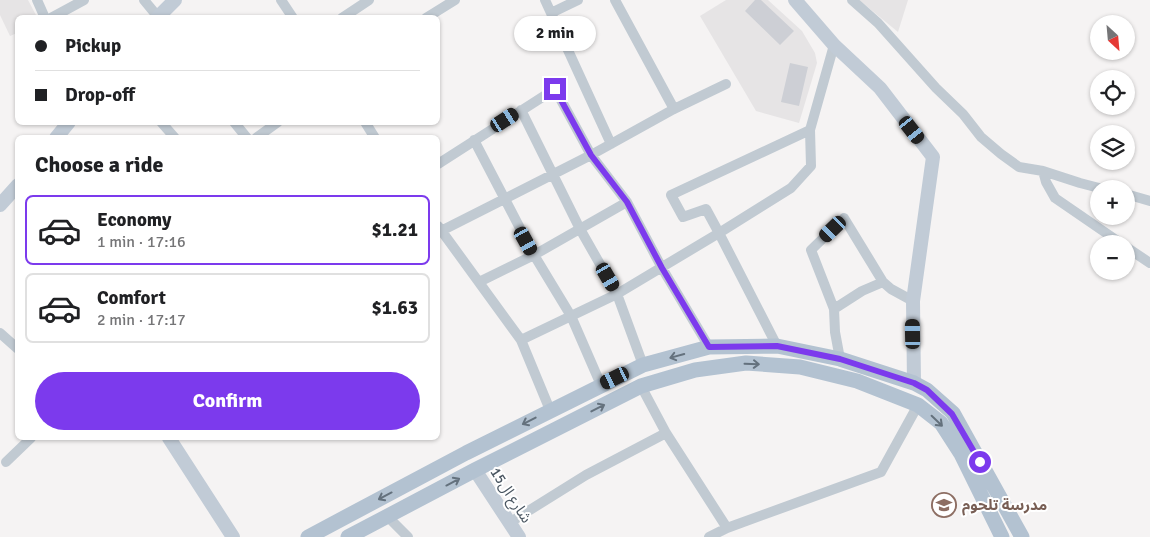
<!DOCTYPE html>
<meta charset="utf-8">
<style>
:root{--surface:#fff;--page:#f2f2f2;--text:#202124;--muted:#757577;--line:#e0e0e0;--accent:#7c3aed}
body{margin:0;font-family:Signika,"Noto Sans Arabic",sans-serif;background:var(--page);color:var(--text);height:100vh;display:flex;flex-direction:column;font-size:19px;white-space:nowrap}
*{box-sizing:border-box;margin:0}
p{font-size:16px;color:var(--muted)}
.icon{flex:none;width:28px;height:28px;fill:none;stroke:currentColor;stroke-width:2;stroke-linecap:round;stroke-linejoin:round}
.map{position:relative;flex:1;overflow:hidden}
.sheet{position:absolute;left:15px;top:135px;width:425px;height:305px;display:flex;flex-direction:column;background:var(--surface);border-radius:8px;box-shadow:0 1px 4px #0004}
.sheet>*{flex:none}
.top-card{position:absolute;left:15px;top:15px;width:425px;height:110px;border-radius:8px;box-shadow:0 1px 4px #0004;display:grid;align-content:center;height:110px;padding:0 20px;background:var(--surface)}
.needle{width:32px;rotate:154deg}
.fabs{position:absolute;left:1090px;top:15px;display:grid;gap:10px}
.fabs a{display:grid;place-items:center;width:45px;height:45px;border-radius:50%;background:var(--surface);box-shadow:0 1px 4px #0004;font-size:25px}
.end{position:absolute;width:22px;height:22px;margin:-11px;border:6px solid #7c3aed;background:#fff;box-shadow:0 0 0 2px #fff}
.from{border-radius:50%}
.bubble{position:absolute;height:35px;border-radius:18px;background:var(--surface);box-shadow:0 1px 4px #0004;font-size:16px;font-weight:700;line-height:35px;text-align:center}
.car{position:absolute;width:15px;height:30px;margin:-15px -8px;border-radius:6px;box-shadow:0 0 4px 1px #0007;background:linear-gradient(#222 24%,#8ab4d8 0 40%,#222 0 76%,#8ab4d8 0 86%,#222 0)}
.top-card b{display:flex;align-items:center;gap:18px;height:48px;font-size:19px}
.top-card b+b{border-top:1px solid var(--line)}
.top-card i{width:12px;height:12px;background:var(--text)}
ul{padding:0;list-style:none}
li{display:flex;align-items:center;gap:15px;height:70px;margin:0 10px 8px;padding:0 10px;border:2px solid var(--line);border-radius:8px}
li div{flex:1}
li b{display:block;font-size:19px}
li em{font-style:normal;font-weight:700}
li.active{border-color:var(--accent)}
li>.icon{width:45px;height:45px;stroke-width:1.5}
h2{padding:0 20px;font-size:22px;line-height:60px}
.action{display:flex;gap:10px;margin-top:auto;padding:10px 20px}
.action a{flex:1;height:58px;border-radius:30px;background:var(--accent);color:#fff;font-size:20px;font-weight:700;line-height:58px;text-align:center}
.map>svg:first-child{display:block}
.education{fill:#e6e4e5}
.building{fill:#cdcfd5}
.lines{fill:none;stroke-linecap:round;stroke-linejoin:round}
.street{stroke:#c1cad2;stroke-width:10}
.secondary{stroke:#c1cbd6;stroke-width:14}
.primary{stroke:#b3c2d1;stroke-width:15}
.oneway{stroke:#64717d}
.route{stroke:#7c3aed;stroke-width:6}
.labels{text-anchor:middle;stroke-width:4;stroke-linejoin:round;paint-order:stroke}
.street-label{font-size:15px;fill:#4a5661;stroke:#fff}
.education-label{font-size:15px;font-weight:bold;fill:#785e54;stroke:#fff;text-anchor:start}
</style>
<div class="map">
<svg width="1150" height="537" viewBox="0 0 1150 537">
<rect width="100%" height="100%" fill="#f5f3f3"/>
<path class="education" d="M0,0H28L37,17L18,18L17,33L10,36L0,15Z
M726,0H768L802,31L815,53L817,63L799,123L756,111L700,16Z
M859,0H908L898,32Z"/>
<path class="building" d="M755,0H761L794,31L780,45L745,11Z
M790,63L808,67L799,106L781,102Z"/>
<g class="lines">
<path class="street" d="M37,0L45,18
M144,0L158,17
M281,0L293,18
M545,0L611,144
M615,0L674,109
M852,0L878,23L936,88L963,114L981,137L1001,154L1019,167L1043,171L1080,183L1103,189
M551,13L578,0
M51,18L84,0
M342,18L369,0
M426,18L455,0
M521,110L580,229L617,294L643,365
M161,122L175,138
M234,122L247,138
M365,122L375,138
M256,138L278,122
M474,140L534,255L571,316L601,385
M438,164L555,89L591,155L627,202L662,268L709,347
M1043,171L1046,182L1055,198L1122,244
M1126,194L1150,201
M438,226L521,340L550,410
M441,231L591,155L674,109L726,84
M1126,247L1150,263
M479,282L534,255L627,202
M834,309L811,250L844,218L883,282
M0,333L18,349
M521,340L617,294L719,233L706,209L683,217L671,195L810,130
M777,346L719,233L791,188L811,166L810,130L834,45
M840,359L835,332L834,309L862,291L883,282L891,289L913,301
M641,386L666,433L727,528
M6,462L31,438
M387,516L408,537
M509,523L586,475L666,433
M709,537L727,528L881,472L918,405"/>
<path class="secondary" d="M795,0L834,45L880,88L933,157L913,301L914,383
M157,18L175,0
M56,138L69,122
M0,205L18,185
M169,438L233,537
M475,470L519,537"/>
<path class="primary" d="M308,537L466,453L643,365L709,347L777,346L840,359L914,383L927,390L953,413L1022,537
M348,537L475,470L641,386L695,370L746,363L800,367L857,381L918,405L941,423L961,454L1002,537"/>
</g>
<defs><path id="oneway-shaft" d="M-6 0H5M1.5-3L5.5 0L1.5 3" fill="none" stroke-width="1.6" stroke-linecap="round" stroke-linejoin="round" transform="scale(1.25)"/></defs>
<g class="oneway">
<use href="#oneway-shaft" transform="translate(677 356) rotate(165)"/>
<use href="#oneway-shaft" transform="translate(752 364) rotate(2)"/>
<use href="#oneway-shaft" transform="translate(598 408) rotate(-27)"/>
<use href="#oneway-shaft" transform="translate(529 421) rotate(153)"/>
<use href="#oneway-shaft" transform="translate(937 421) rotate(44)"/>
<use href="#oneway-shaft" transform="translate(453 482) rotate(-28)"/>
<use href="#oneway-shaft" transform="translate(385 496) rotate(152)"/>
</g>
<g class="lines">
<path class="route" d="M555,89L591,155L627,202L662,268L709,347L777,346L840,359L914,383L927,390L952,414L980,462"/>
</g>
<defs>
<symbol id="school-ring" viewBox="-11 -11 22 22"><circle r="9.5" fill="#fff" stroke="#8d6e63" stroke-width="1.5"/><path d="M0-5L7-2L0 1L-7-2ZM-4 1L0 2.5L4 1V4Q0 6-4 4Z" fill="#8d6e63"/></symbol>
</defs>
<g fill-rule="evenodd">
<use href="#school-ring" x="930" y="491" width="28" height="28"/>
</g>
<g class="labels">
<g class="street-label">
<text transform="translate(511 495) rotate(57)" y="5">شارع ال15</text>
</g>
<g class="education-label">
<text x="962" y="510">مدرسة تلحوم</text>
</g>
</g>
</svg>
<div class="fabs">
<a><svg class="needle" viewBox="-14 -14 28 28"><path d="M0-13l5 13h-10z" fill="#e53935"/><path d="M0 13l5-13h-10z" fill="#757577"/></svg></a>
<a><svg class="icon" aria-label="locate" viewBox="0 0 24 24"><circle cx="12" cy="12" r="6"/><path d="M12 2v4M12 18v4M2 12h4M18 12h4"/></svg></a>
<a><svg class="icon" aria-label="layers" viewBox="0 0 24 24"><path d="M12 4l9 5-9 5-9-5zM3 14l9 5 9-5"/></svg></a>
<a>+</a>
<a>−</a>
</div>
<i class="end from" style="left:980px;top:462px"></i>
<i class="end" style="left:555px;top:89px"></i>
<div class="bubble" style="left:514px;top:16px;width:82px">2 min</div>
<i class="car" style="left:505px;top:120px;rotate:57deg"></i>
<i class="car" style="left:912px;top:130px;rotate:142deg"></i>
<i class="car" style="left:833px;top:229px;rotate:226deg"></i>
<i class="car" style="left:526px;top:241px;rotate:151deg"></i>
<i class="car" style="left:608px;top:277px;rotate:150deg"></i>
<i class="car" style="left:913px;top:334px;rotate:359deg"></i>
<i class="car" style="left:615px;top:378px;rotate:244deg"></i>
<div class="top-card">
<b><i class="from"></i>Pickup</b>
<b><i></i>Drop-off</b>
</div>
<section class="sheet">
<h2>Choose a ride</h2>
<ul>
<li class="active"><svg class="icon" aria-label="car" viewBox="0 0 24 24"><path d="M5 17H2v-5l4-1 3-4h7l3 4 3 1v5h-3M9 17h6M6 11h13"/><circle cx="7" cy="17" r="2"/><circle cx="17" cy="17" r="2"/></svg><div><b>Economy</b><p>1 min · 17:16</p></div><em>$1.21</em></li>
<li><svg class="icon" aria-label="car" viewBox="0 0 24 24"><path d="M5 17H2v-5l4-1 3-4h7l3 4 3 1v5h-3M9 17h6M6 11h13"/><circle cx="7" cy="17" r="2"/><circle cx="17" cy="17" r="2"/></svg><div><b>Comfort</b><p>2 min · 17:17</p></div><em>$1.63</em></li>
</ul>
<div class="action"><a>Confirm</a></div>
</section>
</div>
